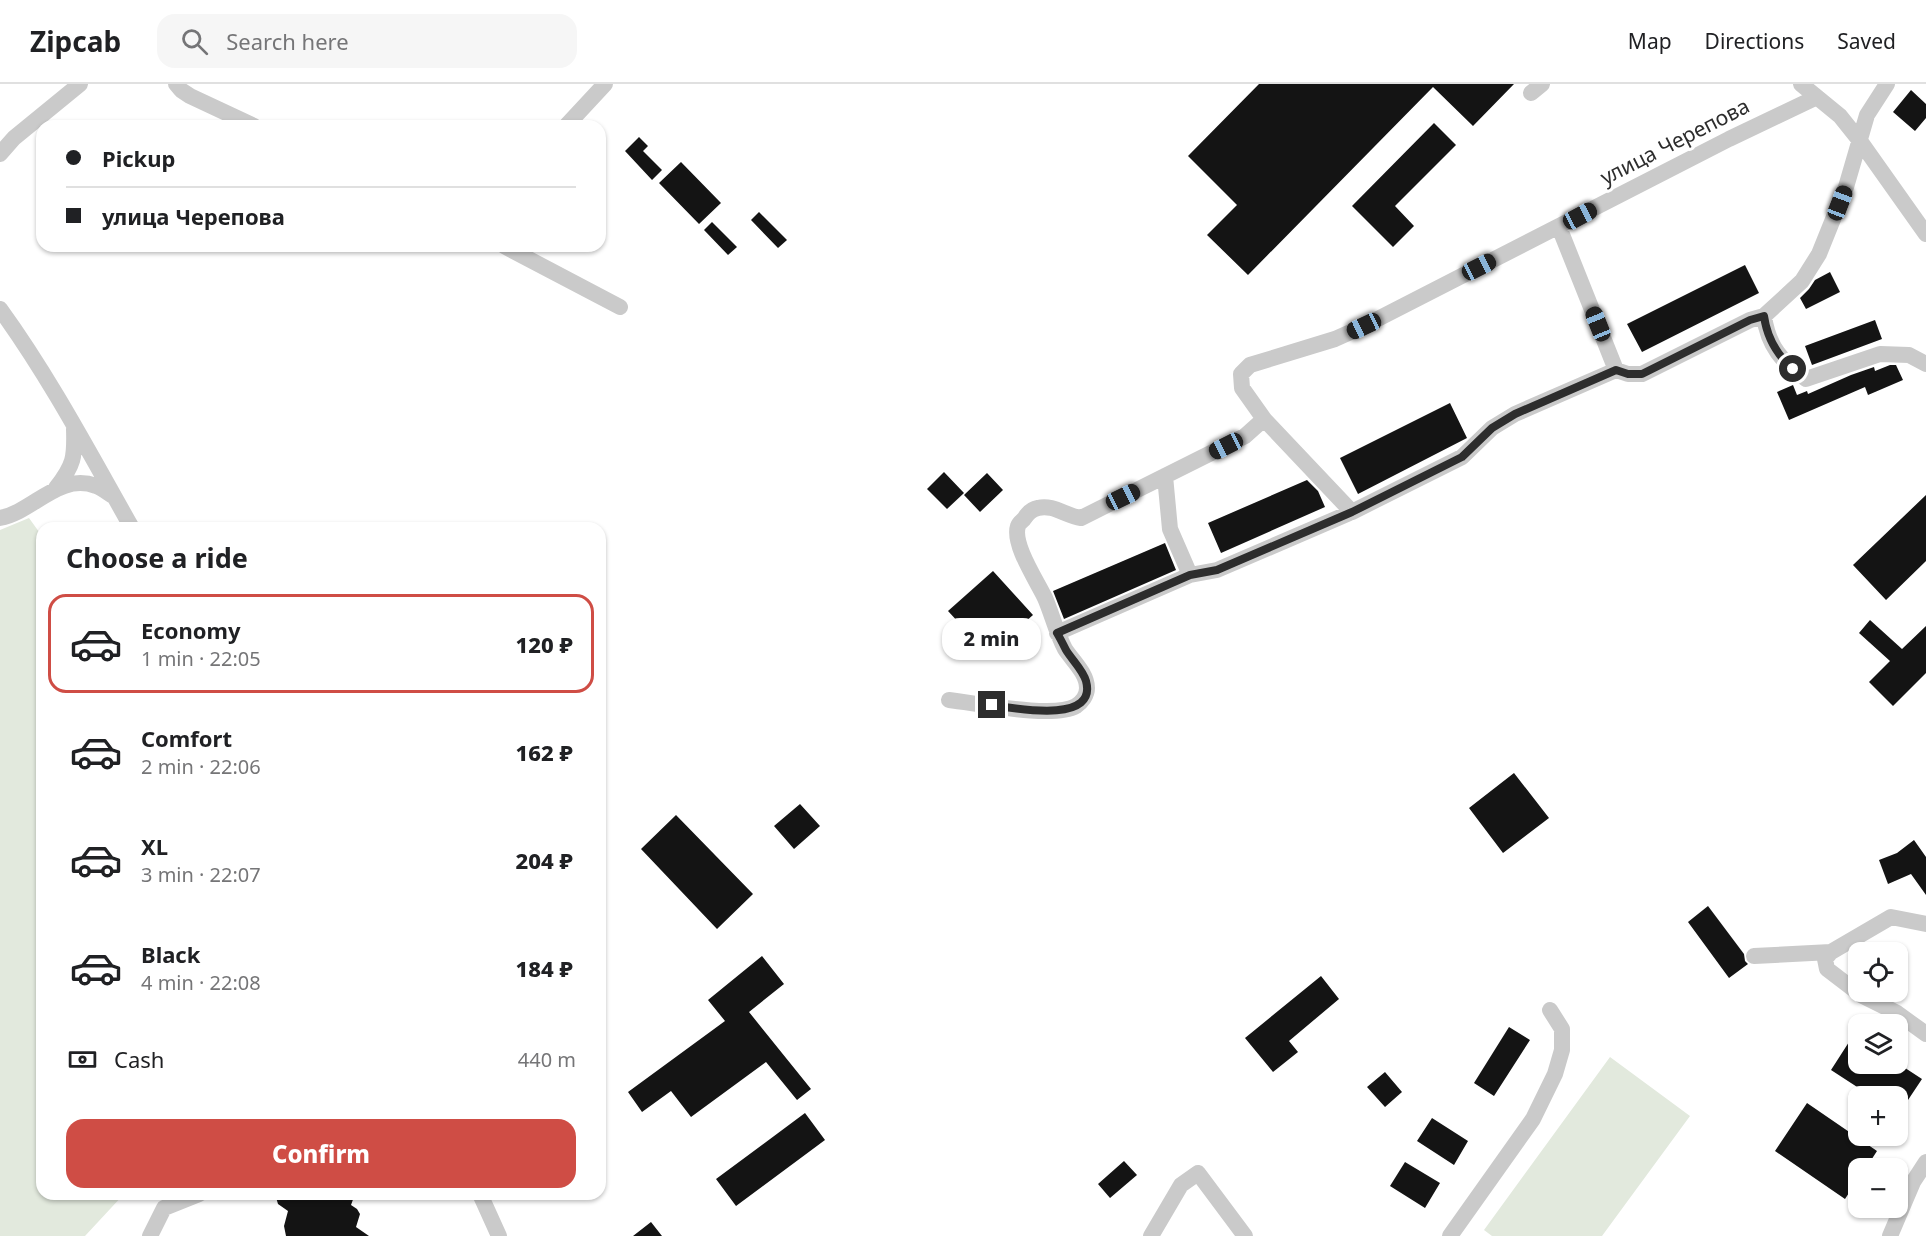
<!DOCTYPE html>
<meta charset="utf-8">
<style>
:root{--surface:#fff;--page:#f6f6f6;--text:#202124;--muted:#757577;--line:#e0e0e0;--accent:#cf4d45}
body{margin:0;font-family:"Noto Sans",sans-serif;background:var(--page);color:var(--text);height:100vh;display:flex;flex-direction:column;font-size:22px;white-space:nowrap}
*{box-sizing:border-box;margin:0}
p{font-size:20px;color:var(--muted)}
.icon{flex:none;width:33px;height:33px;fill:none;stroke:currentColor;stroke-width:2;stroke-linecap:round;stroke-linejoin:round}
.map{position:relative;flex:1;overflow:hidden}
.panel{position:absolute;left:36px;top:438px;width:570px;height:678px;display:flex;flex-direction:column;background:var(--surface);border-radius:18px;box-shadow:0 2px 4px #0004}
.panel>*{flex:none}
.guide{position:absolute;left:36px;top:36px;width:570px;height:132px;border-radius:18px;box-shadow:0 2px 4px #0004;display:grid;align-content:center;height:132px;padding:0 30px;background:var(--surface)}
.tools{position:absolute;left:1848px;top:858px;display:grid;gap:12px}
.tools a{display:grid;place-items:center;width:60px;height:60px;border-radius:12px;background:var(--surface);box-shadow:0 2px 4px #0004;font-size:30px}
.end{position:absolute;width:27px;height:27px;margin:-14px;border:8px solid #2d2d2d;background:#fff;box-shadow:0 0 0 3px #fff}
.from{border-radius:50%}
.bubble{position:absolute;height:42px;border-radius:18px;background:var(--surface);box-shadow:0 2px 4px #0004;font-size:20px;font-weight:800;line-height:42px;text-align:center}
.car{position:absolute;width:18px;height:36px;margin:-18px -9px;border-radius:8px;box-shadow:0 0 4px 2px #0007;background:linear-gradient(#222 24%,#8ab4d8 0 40%,#222 0 76%,#8ab4d8 0 86%,#222 0)}
.guide b{display:flex;align-items:center;gap:21px;height:57px;font-size:22px}
.guide b+b{border-top:2px solid var(--line)}
.guide i{width:15px;height:15px;background:var(--text)}
ul{padding:0;list-style:none}
li{display:flex;align-items:center;gap:18px;height:99px;margin:0 12px 9px;padding:0 18px;border:3px solid transparent;border-radius:18px}
li div{flex:1}
li b{display:block;font-size:22px}
li em{font-style:normal;font-weight:800}
li.active{border-color:var(--accent)}
li>.icon{width:54px;height:54px;stroke-width:1.5}
h2{padding:0 30px;font-size:27px;line-height:72px}
.pay{display:flex;align-items:center;gap:15px;height:66px;padding:0 30px;font-size:22px}
.pay p{margin-inline-start:auto}
.action{display:flex;gap:12px;margin-top:auto;padding:12px 30px}
.action a{flex:1;height:69px;border-radius:18px;background:var(--accent);color:#fff;font-size:24px;font-weight:800;line-height:69px;text-align:center}
header{display:flex;align-items:center;gap:36px;box-sizing:border-box;height:84px;padding:0 30px;background:var(--surface);border-bottom:2px solid var(--line)}
header strong{font-size:28px}
nav{display:flex;gap:33px;margin-inline-start:auto;font-size:21px}
.search{width:420px;height:54px;background:var(--page);display:flex;align-items:center;gap:15px;box-sizing:border-box;padding:0 21px;border-radius:18px;color:var(--muted);font-size:22px}
.map>svg:first-child{display:block}
.green{fill:#e2e9dd}
.building{fill:#141414}
.lines{fill:none;stroke-linecap:round;stroke-linejoin:round}
.minor{stroke:#cacaca;stroke-width:16}
.route{stroke:#2d2d2d;stroke-width:8}
.labels{text-anchor:middle;stroke-width:6;stroke-linejoin:round;paint-order:stroke}
.street-label{font-size:21px;fill:#2d2d2d;stroke:#fff}
</style>
<header>
<strong>Zipcab</strong>
<div class="search"><svg class="icon" aria-label="search" viewBox="0 0 24 24"><circle cx="10" cy="10" r="6"/><path d="M15 15l6 6"/></svg>Search here</div>
<nav><a>Map</a><a>Directions</a><a>Saved</a></nav>
</header>
<div class="map">
<svg width="1926" height="1152" viewBox="0 0 1926 1152">
<rect width="100%" height="100%" fill="#fff"/>
<path class="green" d="M29,434L42,452V1110H124L85,1152H0V446Z
M1610,973L1690,1032L1602,1152H1492L1484,1146Z"/>
<path class="building" d="M1259,0H1514L1473,42L1433,3L1248,191L1207,151L1237,121L1188,72Z
M1911,6L1926,20V34L1915,47L1893,28Z
M1434,39L1456,61L1395,122L1414,142L1393,163L1352,122Z
M639,53L648,62L643,67L662,86L652,96L625,67Z
M681,78L721,119L699,140L659,99Z
M759,128L787,156L778,164L751,136Z
M712,138L737,163L728,171L704,146Z
M1745,181L1759,209L1642,268L1627,240Z
M1830,188L1840,208L1806,225L1800,214L1809,205L1815,196Z
M1875,236L1882,255L1812,281L1805,262Z
M1890,281H1896L1903,296L1868,311L1865,303L1789,336L1777,308L1793,301L1797,311L1807,307L1808,310L1851,291L1874,283L1875,287Z
M1450,319L1467,354L1358,410L1340,374Z
M944,388L964,409L947,425L927,405Z
M987,389L1003,406L980,428L964,411Z
M1307,396L1318,407L1325,423L1221,469L1208,439Z
M1926,411V477L1886,516L1853,481Z
M1165,459L1176,486L1064,535L1053,507Z
M993,487L1033,531L988,571L976,559L982,553L966,535L960,540L948,527Z
M1870,536L1902,565L1926,542V589L1893,622L1869,598L1890,577L1859,549Z
M1514,689L1549,734L1503,769L1469,724Z
M800,720L820,742L794,765L774,742Z
M676,731L753,810L717,845L641,765Z
M1914,756L1926,773V811L1911,790L1888,800L1879,776L1897,769Z
M1708,822L1744,870L1745,877L1748,880L1729,894L1688,838Z
M762,872L784,900L749,928L811,1005L797,1016L766,978L691,1033L671,1007L642,1028L628,1008L725,937L708,916Z
M1321,892L1339,915L1289,957L1298,968L1273,988L1245,954Z
M1509,943L1530,956L1494,1012L1474,999Z
M1858,944V980H1899L1922,995L1898,1031V1012H1871L1831,986Z
M1385,988L1402,1008L1385,1023L1367,1003Z
M1807,1019L1877,1067L1866,1084H1858V1095L1845,1115L1775,1067Z
M805,1029L825,1056L736,1122L716,1095Z
M1432,1034L1468,1057L1454,1081L1417,1057Z
M1124,1077L1137,1091L1110,1114L1098,1100Z
M1405,1078L1440,1099L1425,1124L1390,1102Z
M275,1110H306L307,1115L320,1110L336,1114L337,1110H355L351,1121L357,1125L360,1130L356,1143L369,1152H286L284,1142L288,1127L278,1120Z
M651,1138L662,1152H633Z"/>
<g class="lines">
<path class="minor" d="M176,0L181,6L190,12L254,42
M1801,0L1840,32L1860,57L1926,150
M1887,0L1867,31L1846,103L1819,170L1802,197L1764,232C1768,262 1782,278 1806,295L1880,270L1909,271L1926,280
M1531,9L1542,0
M566,42L605,0
M0,70L14,54L80,0
M504,162L620,223
M0,225C50,294 90,370 132,444
M1616,286L1628,290H1642L1750,236L1764,232
M1264,335L1352,428L1462,373L1492,344L1515,330L1616,286L1559,143
M56,404C74,381 75,373 74,345
M0,434C33,428 59,388 96,402C102,404 108,409 113,412
M1190,491L1217,486L1352,428
M1057,549L1190,491L1170,445L1165,392
M949,616C977,619 1053,635 1076,622C1082,618 1087,611 1087,604C1087,589 1072,576 1065,565C1056,548 1052,530 1045,514C1037,497 1012,460 1018,442C1019,439 1022,437 1024,435C1027,430 1032,425 1038,424C1053,420 1066,432 1081,434L1245,352L1264,335L1242,304L1241,290L1250,281L1335,255L1364,242L1729,55L1817,13
M1926,840L1891,833L1831,868L1825,875L1827,885L1861,911L1897,929L1926,950
M1754,872L1831,868
M480,1110L499,1152
M150,1152L164,1124L199,1110
M1151,1152L1181,1101L1198,1089L1245,1152
M1450,1152L1533,1035L1555,990L1562,966V945L1550,926
M1890,1152L1913,1098L1926,1078"/>
</g>
<g class="lines">
<path class="route" d="M992,621C1013,624 1098,641 1086,597C1083,586 1072,576 1066,566C1063,560 1060,554 1057,549L1190,491L1217,486L1352,428L1462,373L1492,344L1515,330L1616,286L1628,290H1642L1750,236L1764,232C1767,254 1777,271 1793,285"/>
</g>
<g class="labels">
<g class="street-label">
<text transform="translate(1675 58) rotate(-27)" y="7">улица Черепова</text>
</g>
</g>
</svg>
<div class="tools">
<a><svg class="icon" aria-label="locate" viewBox="0 0 24 24"><circle cx="12" cy="12" r="6"/><path d="M12 2v4M12 18v4M2 12h4M18 12h4"/></svg></a>
<a><svg class="icon" aria-label="layers" viewBox="0 0 24 24"><path d="M12 4l9 5-9 5-9-5zM3 14l9 5 9-5"/></svg></a>
<a>+</a>
<a>−</a>
</div>
<i class="end from" style="left:1793px;top:285px"></i>
<i class="end" style="left:992px;top:621px"></i>
<div class="bubble" style="left:942px;top:534px;width:99px">2 min</div>
<i class="car" style="left:1840px;top:119px;rotate:21deg"></i>
<i class="car" style="left:1580px;top:132px;rotate:62deg"></i>
<i class="car" style="left:1479px;top:183px;rotate:63deg"></i>
<i class="car" style="left:1598px;top:240px;rotate:338deg"></i>
<i class="car" style="left:1364px;top:242px;rotate:245deg"></i>
<i class="car" style="left:1226px;top:362px;rotate:243deg"></i>
<i class="car" style="left:1123px;top:413px;rotate:64deg"></i>
<div class="guide">
<b><i class="from"></i>Pickup</b>
<b><i></i>улица Черепова</b>
</div>
<section class="panel">
<h2>Choose a ride</h2>
<ul>
<li class="active"><svg class="icon" aria-label="car" viewBox="0 0 24 24"><path d="M5 17H2v-5l4-1 3-4h7l3 4 3 1v5h-3M9 17h6M6 11h13"/><circle cx="7" cy="17" r="2"/><circle cx="17" cy="17" r="2"/></svg><div><b>Economy</b><p>1 min · 22:05</p></div><em>120 ₽</em></li>
<li><svg class="icon" aria-label="car" viewBox="0 0 24 24"><path d="M5 17H2v-5l4-1 3-4h7l3 4 3 1v5h-3M9 17h6M6 11h13"/><circle cx="7" cy="17" r="2"/><circle cx="17" cy="17" r="2"/></svg><div><b>Comfort</b><p>2 min · 22:06</p></div><em>162 ₽</em></li>
<li><svg class="icon" aria-label="car" viewBox="0 0 24 24"><path d="M5 17H2v-5l4-1 3-4h7l3 4 3 1v5h-3M9 17h6M6 11h13"/><circle cx="7" cy="17" r="2"/><circle cx="17" cy="17" r="2"/></svg><div><b>XL</b><p>3 min · 22:07</p></div><em>204 ₽</em></li>
<li><svg class="icon" aria-label="car" viewBox="0 0 24 24"><path d="M5 17H2v-5l4-1 3-4h7l3 4 3 1v5h-3M9 17h6M6 11h13"/><circle cx="7" cy="17" r="2"/><circle cx="17" cy="17" r="2"/></svg><div><b>Black</b><p>4 min · 22:08</p></div><em>184 ₽</em></li>
</ul>
<div class="pay"><svg class="icon" aria-label="cash" viewBox="0 0 24 24"><path d="M3 7h18v10H3z"/><circle cx="12" cy="12" r="2"/></svg>Cash<p>440 m</p></div>
<div class="action"><a>Confirm</a></div>
</section>
</div>
